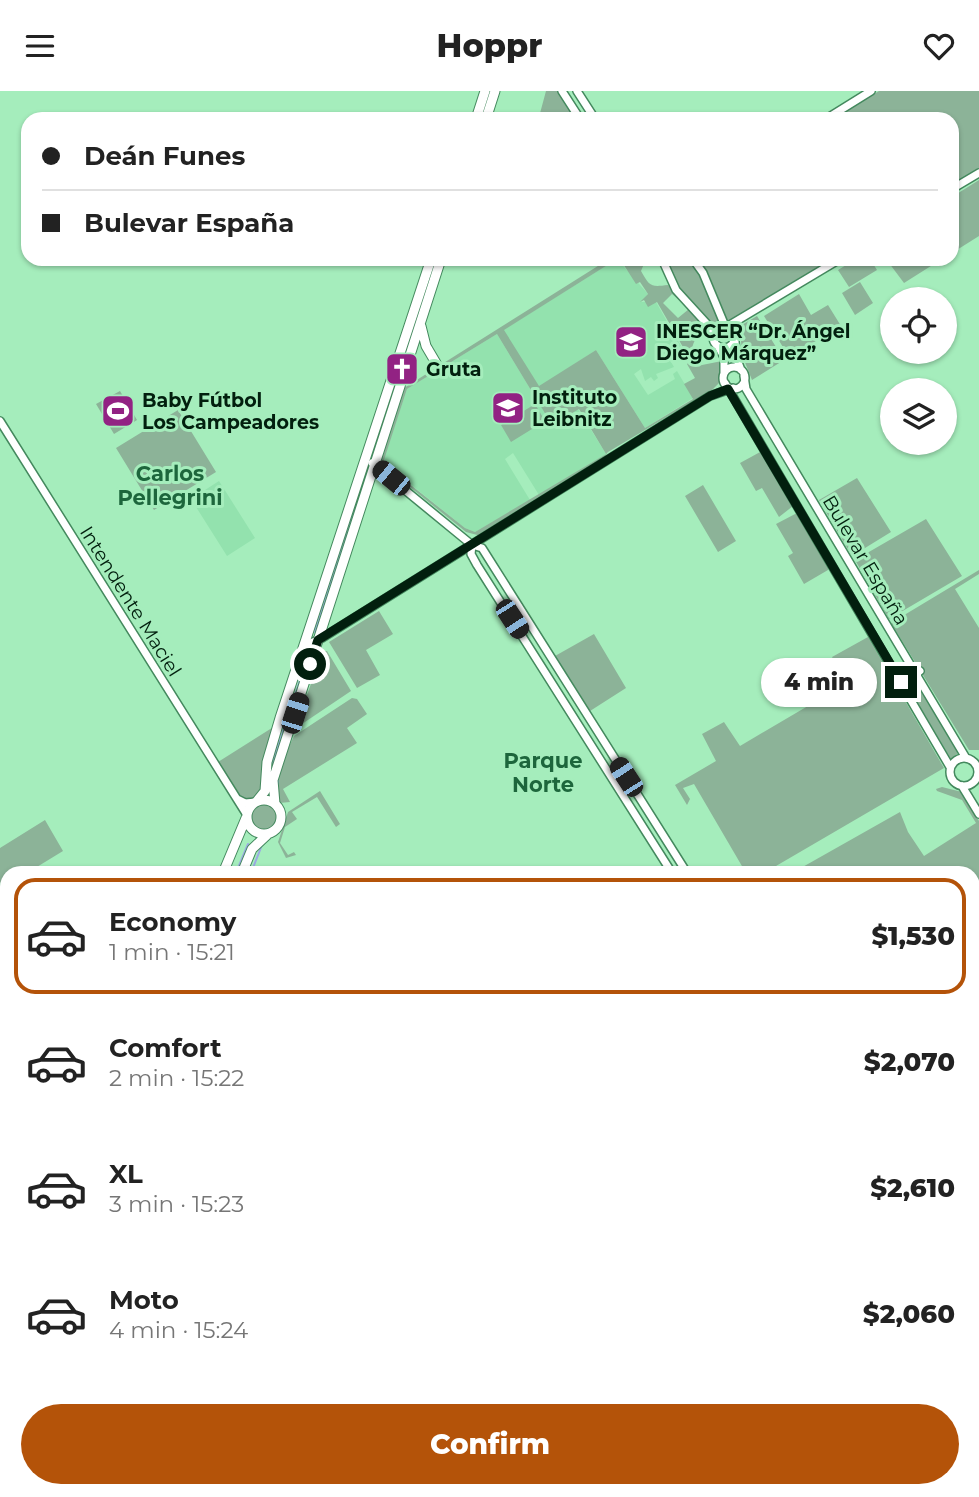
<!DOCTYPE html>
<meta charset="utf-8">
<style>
:root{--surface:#fff;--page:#f2f2f2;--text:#222;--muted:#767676;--line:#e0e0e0;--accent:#b45309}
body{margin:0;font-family:Montserrat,sans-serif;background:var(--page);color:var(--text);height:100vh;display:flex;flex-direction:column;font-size:26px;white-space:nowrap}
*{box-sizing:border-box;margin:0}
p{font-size:23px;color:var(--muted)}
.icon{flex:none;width:38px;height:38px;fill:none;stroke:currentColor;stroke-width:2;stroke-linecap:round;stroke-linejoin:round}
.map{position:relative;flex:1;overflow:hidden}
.details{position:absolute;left:0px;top:775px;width:980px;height:632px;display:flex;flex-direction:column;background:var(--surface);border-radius:21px 21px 0 0;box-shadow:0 2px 5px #0004}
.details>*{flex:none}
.hud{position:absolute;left:21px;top:21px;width:938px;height:154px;border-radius:21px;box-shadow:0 2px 5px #0004;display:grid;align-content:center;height:154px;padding:0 21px;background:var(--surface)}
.fabs{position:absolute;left:880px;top:196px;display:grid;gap:14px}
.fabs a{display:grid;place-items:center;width:77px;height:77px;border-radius:50%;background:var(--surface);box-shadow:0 2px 5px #0004;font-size:35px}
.end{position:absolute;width:32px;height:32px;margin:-16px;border:9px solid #021f0e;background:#fff;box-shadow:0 0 0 4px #fff}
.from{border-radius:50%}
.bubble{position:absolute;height:49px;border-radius:24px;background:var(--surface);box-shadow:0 2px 5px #0004;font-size:23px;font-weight:800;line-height:49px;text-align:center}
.car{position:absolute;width:21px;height:42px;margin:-21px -10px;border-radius:9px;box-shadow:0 0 5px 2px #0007;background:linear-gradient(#222 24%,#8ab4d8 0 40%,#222 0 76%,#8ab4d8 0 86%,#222 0)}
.hud b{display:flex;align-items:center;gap:24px;height:66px;font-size:26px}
.hud b+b{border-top:2px solid var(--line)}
.hud i{width:18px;height:18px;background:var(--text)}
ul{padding:12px 0 0;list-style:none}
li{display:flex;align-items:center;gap:21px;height:116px;margin:0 14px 10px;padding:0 7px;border:4px solid transparent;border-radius:21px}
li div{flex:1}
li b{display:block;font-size:26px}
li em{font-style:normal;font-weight:800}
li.active{border-color:var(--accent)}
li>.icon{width:63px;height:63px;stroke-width:1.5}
.action{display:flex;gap:14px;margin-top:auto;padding:14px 21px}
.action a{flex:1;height:80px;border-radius:42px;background:var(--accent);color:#fff;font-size:28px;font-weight:800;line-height:80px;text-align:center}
header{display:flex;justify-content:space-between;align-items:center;height:91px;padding:0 21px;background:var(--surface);font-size:32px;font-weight:800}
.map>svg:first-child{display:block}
.built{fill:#93e2ae}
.green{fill:#8cb398;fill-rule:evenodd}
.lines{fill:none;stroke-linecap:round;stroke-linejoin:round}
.stream{stroke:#9ba8e3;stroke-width:2}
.secondary-casing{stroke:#44895e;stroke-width:10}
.highway-casing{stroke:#44895e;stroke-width:11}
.secondary{stroke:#fff;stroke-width:7}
.highway{stroke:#fff;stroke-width:9}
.route{stroke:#021f0e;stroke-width:9}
.labels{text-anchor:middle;stroke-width:6;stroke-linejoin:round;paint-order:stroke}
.poi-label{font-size:19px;font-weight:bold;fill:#021f0e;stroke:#a5edbc;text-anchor:start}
.street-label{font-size:19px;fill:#021f0e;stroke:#a5edbc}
.neighbourhood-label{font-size:21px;font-weight:bold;fill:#1d663c;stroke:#a5edbc}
</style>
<header><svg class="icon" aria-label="menu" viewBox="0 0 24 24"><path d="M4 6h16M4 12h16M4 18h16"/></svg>Hoppr<svg class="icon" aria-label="heart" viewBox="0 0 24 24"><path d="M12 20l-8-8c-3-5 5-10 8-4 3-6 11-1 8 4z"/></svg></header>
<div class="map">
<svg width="979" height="1406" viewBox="0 0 979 1406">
<rect width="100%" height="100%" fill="#a5edbc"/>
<path class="built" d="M617,168L648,203L641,211H656L681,255L667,264L674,276L656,283L658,287L654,290L651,286L645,290L641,278L634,283L648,304L675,288L673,283L677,280L693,307L645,337L596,259L539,296L503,239Z
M497,243L552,334L578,318L606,363L539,404L513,362L505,368L530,409L475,441L465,437L383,371L407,298Z
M219,390L255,447L227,465L191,408Z"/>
<path class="green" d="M546,0H559L577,28L539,26Z
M879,0H979V77L952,94V28H833Z
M979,89V145L952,162V106Z
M609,168H617L504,239L539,295L596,259L645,337L693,308L684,293L695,287L687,273L691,270L657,211L648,216L644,209L640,211L648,203L640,191L636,193L620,168H646L641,180C650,196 651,196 668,194L687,216L672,203L663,212L678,227L689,218C709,240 699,234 692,257L702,274L722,270L719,292L712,299L608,361L598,373L481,445L466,441L380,372L404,297ZM497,243L552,334L579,318L606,363L475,441L465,437L383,372L407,298Z
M665,168H689L697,178L721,231L713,236L679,200Z
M697,168H835L728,231L708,182Z
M856,168H870L877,179L849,196L838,179Z
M886,168H942L904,192Z
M860,191L873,212L855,224L842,202Z
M799,203L811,224L828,214L841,235L789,266L764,225Z
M757,225L784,269L752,289L742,264L740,235Z
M120,300L137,329L114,343L96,313Z
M535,313L545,330L511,351L501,334Z
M178,319L216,381L154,419L116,357Z
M762,360L793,415L779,426L762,397L756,400L740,372Z
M857,387L891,441L852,465L819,409Z
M703,394L736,450L718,461L685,405Z
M797,422L829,475L828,479L804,493L788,465L793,462L776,433Z
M926,428L962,485L889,528L855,469Z
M979,479V483L955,498L979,537V659H969L891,532Z
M379,520L393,543L366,559L380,584L357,597L329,551Z
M594,543L626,597L590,620L555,565Z
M868,546L944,677L764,782H746L694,693L683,697L690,708L687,714L675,694L716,670L702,643L724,631L740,655L847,592L832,566Z
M323,560H327L351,600L299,635L297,631Z
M911,590L916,592L958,662L951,668L908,596Z
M352,607L357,608L367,623L347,637L357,652L283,698L290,711L279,712L274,704L281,672L294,645Z
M275,635L262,699C243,726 228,688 218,671Z
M942,696L962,701L979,730V1064L973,1068V782H792L900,721L908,741L924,765L976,732L962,709L937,700L936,698Z
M320,700L340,733L336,736L317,706L292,721L297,728L285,736L280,752L288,764L294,761L296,764L286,767L278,751L288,721Z
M249 726a15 15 0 1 1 30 0a15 15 0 1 1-30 0Z
M45,729L63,760L27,782H7V795L4,797L0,791V757Z
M0,1223L7,1225V1400H13L11,1406H0Z
M973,1357L979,1366V1406H884L893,1400H973Z
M18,1400H842L846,1406H16Z"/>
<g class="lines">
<path class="stream" d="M374,362L388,319
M315,541L366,383
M270,680L309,562
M278,690V700
M236,782L248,753
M251,782L262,754
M842,1400L846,1406
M65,1406L67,1400"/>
<defs>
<path id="secondary" d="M562,0L580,28
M577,0L595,28
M826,28L871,0
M952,98L979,82
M662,168L676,199L708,234L713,245
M693,168L703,182L725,235
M728,235L840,168
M713 246a11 11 0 1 1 22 0a11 11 0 1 1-22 0Z
M735,250L736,266L741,279
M718,255L724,266V282
M723 287a11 11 0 1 1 22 0a11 11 0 1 1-22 0Z
M744,285L746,298L966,667
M725,292L950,676
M0,330L247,724
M372,372L472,454L482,457L687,782
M472,454L471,463L477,474L672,782
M304,555L322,547L710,305L733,297
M896,594L920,580
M950 681a14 14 0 1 1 28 0a14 14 0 1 1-28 0Z
M962,695L979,723
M237,708L245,712L256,711
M973,1235L979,1245
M973,1257L979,1267"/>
<path id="highway" d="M476,28L485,0
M486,28L495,0
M421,235L426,255L436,272
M247 726a17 17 0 1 1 34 0a17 17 0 1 1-34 0Z
M257,710L265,700L267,671L280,627L431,168
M275,713L273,689L441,168
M223,782L246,727
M242,782L252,758L267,744
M14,1406L15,1400"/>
</defs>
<use href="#secondary" class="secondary-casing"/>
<use href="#highway" class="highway-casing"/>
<use href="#secondary" class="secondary"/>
<use href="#highway" class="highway"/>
</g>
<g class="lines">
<path class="route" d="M310,573L318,549L710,305L728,298L901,591"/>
</g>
<defs>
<symbol id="university-square" viewBox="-11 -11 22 22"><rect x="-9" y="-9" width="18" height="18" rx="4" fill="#922283" stroke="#a5edbc"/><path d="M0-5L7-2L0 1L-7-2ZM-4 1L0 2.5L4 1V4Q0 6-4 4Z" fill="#fff"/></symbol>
<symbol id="church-square" viewBox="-11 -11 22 22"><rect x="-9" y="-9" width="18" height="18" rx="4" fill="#922283" stroke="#a5edbc"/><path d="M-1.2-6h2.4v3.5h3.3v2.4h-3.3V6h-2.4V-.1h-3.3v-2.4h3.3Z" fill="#fff"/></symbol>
<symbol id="stadium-square" viewBox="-11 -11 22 22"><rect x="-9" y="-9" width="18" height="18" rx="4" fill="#922283" stroke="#a5edbc"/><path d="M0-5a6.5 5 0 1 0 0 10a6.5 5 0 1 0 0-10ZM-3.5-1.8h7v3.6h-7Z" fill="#fff"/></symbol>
</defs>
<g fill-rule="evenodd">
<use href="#university-square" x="612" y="232" width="38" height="38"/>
<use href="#church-square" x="383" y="259" width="38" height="38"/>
<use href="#university-square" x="489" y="298" width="38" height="38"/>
<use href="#stadium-square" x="99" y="301" width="38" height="38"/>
</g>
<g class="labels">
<g class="poi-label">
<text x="656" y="247">INESCER “Dr. Ángel<tspan x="656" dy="22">Diego Márquez”</tspan></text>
<text x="426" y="285">Gruta</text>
<text x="532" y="313">Instituto<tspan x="532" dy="22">Leibnitz</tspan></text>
<text x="142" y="316">Baby Fútbol<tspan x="142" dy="22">Los Campeadores</tspan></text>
</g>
<g class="street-label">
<text transform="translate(866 469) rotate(59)" y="7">Bulevar España</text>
<text transform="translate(131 510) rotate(58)" y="7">Intendente Maciel</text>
</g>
<g class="neighbourhood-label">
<text x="170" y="390">Carlos<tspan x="170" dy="24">Pellegrini</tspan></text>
<text x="543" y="677">Parque<tspan x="543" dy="24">Norte</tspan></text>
</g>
</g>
</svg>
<div class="fabs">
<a><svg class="icon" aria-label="locate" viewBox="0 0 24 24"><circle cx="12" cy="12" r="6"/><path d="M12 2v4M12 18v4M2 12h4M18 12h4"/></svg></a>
<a><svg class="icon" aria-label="layers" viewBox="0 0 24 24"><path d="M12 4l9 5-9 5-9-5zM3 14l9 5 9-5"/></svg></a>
</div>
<i class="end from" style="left:310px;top:573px"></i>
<i class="end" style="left:901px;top:591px"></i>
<div class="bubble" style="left:761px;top:567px;width:116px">4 min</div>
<i class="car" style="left:391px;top:387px;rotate:309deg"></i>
<i class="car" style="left:512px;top:528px;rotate:147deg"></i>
<i class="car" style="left:295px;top:622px;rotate:18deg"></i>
<i class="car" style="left:626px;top:686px;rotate:327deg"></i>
<div class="hud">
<b><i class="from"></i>Deán Funes</b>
<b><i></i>Bulevar España</b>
</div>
<section class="details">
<ul>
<li class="active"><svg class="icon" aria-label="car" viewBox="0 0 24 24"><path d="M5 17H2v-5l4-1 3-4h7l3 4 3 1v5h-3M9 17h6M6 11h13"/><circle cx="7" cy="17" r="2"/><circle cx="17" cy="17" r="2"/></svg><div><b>Economy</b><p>1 min · 15:21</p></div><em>$1,530</em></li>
<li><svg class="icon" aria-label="car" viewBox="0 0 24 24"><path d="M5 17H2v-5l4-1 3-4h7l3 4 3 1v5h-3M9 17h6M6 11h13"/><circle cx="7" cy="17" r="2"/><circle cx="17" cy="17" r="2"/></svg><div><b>Comfort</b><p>2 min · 15:22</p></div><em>$2,070</em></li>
<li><svg class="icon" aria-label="car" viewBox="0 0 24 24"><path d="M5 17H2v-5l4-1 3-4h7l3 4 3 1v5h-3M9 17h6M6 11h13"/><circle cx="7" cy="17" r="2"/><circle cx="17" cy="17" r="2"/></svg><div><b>XL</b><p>3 min · 15:23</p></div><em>$2,610</em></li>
<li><svg class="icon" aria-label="car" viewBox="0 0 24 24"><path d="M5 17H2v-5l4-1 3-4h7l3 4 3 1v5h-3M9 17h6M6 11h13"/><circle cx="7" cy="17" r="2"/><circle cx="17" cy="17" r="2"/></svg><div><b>Moto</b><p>4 min · 15:24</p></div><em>$2,060</em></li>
</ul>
<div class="action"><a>Confirm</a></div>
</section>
</div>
